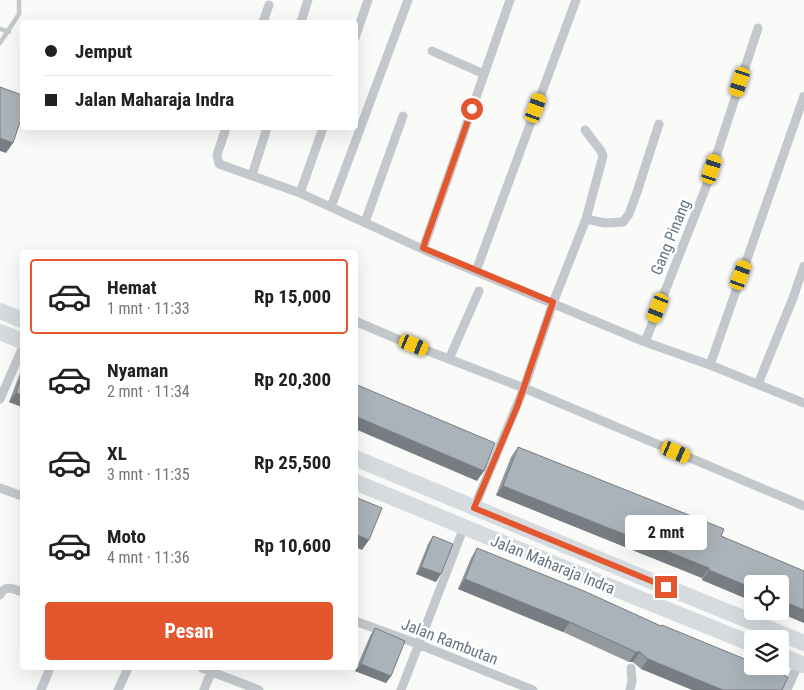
<!DOCTYPE html>
<html lang="id">
<meta charset="utf-8">
<style>
:root{--surface:#fff;--page:#f6f6f6;--text:#202124;--muted:#757577;--line:#e0e0e0;--accent:#e4572e}
body{margin:0;font-family:"Roboto Condensed",sans-serif;background:var(--page);color:var(--text);height:100vh;display:flex;flex-direction:column;font-size:19px;white-space:nowrap}
*{box-sizing:border-box;margin:0}
p{font-size:16px;color:var(--muted)}
.icon{flex:none;width:28px;height:28px;fill:none;stroke:currentColor;stroke-width:2;stroke-linecap:round;stroke-linejoin:round}
.map{position:relative;flex:1;overflow:hidden}
.sheet{position:absolute;left:20px;top:250px;width:338px;height:420px;display:flex;flex-direction:column;background:var(--surface);border-radius:5px;box-shadow:0 5px 20px #0002}
.sheet>*{flex:none}
.banner{position:absolute;left:20px;top:20px;width:338px;height:110px;border-radius:5px;box-shadow:0 5px 20px #0002;display:grid;align-content:center;height:110px;padding:0 25px;background:var(--surface)}
.controls{position:absolute;left:744px;top:575px;display:grid;gap:10px}
.controls a{display:grid;place-items:center;width:45px;height:45px;border-radius:5px;background:var(--surface);box-shadow:0 5px 20px #0002;font-size:25px}
.end{position:absolute;width:22px;height:22px;margin:-11px;border:6px solid #e4572e;background:#fff;box-shadow:0 0 0 2px #fff}
.from{border-radius:50%}
.bubble{position:absolute;height:35px;border-radius:5px;background:var(--surface);box-shadow:0 5px 20px #0002;font-size:16px;font-weight:700;line-height:35px;text-align:center}
.car{position:absolute;width:15px;height:30px;margin:-15px -8px;border-radius:6px;box-shadow:0 0 4px 1px #0007;background:linear-gradient(#f5c518 24%,#345 0 40%,#f5c518 0 76%,#345 0 86%,#f5c518 0)}
.banner b{display:flex;align-items:center;gap:18px;height:48px;font-size:19px}
.banner b+b{border-top:1px solid var(--line)}
.banner i{width:12px;height:12px;background:var(--text)}
ul{padding:9px 0 0;list-style:none}
li{display:flex;align-items:center;gap:15px;height:75px;margin:0 10px 8px;padding:0 15px;border:2px solid transparent;border-radius:5px}
li div{flex:1}
li b{display:block;font-size:19px}
li em{font-style:normal;font-weight:700}
li.on{border-color:var(--accent)}
li>.icon{width:45px;height:45px;stroke-width:1.5}
.action{display:flex;gap:10px;margin-top:auto;padding:10px 25px}
.action a{flex:1;height:58px;border-radius:5px;background:var(--accent);color:#fff;font-size:20px;font-weight:700;line-height:58px;text-align:center}
.map>svg:first-child{display:block}
.lines{fill:none;stroke-linecap:round;stroke-linejoin:round}
.lane{stroke:#c3c8cc;stroke-width:4.5}
.street{stroke:#c3c8cc;stroke-width:9}
.highway{stroke:#d6dbdf;stroke-width:16}
.wall{fill:#929a9f}
.shaded-wall{fill:#777d82}
.building{fill:#aab3b9;stroke:#777d82}
.route{stroke:#e4572e;stroke-width:6}
.labels{text-anchor:middle;stroke-width:5;stroke-linejoin:round;paint-order:stroke}
.street-label{font-size:16px;fill:#657683;stroke:#fff}
</style>
<div class="map">
<svg width="804" height="690" viewBox="0 0 804 690">
<rect width="100%" height="100%" fill="#fafaf8"/>
<g class="lines">
<path class="lane" d="M0,29L9,32
M0,43L19,14V0"/>
<path class="street" d="M263,22L269,5
M301,22L308,0
M355,38L368,0
M432,51L484,74
M226,128L217,155L219,164L300,193L429,252L645,342L710,365L804,403
M252,175L267,128
M300,193L323,128
M331,207L408,0
M586,219L605,223L623,222L629,214L637,192L659,124
M365,222L403,116
M423,249L510,0
M476,271L576,0
M355,321L397,339L524,388L804,506
M645,342L706,187L758,28
M449,359L479,291
M710,365L804,96
M758,384L793,298L804,266
M0,399L22,349
M0,488L22,496
M474,508L524,388L553,303L586,219L603,156L601,151L585,130
M0,595C5,584 14,589 22,592
M355,621L418,644L533,690
M202,668L259,690
M41,690L50,668
M118,690L128,668
M204,690L211,672
M401,690L464,527
M630,690L632,681L631,668
M787,690L799,662"/>
<path class="highway" d="M0,311L22,320
M0,332L22,341
M355,458L649,580L804,643
M355,482L564,568L752,644
M780,655L804,665"/>
</g>
<path class="wall" d="M22,368V407L9,402Z
M518,447L721,536L804,571V623L776,611H780L752,584V601L702,580V578L496,495L511,457Z
M433,536L436,582L416,574L428,544Z
M477,548L661,626L752,662L641,669L633,662H629L563,632L458,589L471,558Z
M375,628L391,676L386,683L355,671L370,636Z"/>
<path class="shaded-wall" d="M0,138L13,143L6,153L0,151Z
M16,393L22,395V407L9,402Z
M355,416L484,471L477,481L355,429Z
M503,486L709,568L702,578L496,495Z
M355,534L369,540L362,550L355,547Z
M421,567L441,574L436,582L416,574Z
M709,570L752,588V601L702,580Z
M465,579L570,622L563,632L458,589Z
M780,600L804,610V623L776,611H780Z
M636,652H640L633,662H629Z
M648,659L723,690H692L641,669Z
M361,664L391,676L386,683L355,671Z"/>
<path class="building" d="M0,87L22,95V116L13,143L0,138Z
M22,375V395L16,393Z
M355,384L495,443L484,471L355,416Z
M518,447L724,529L721,536L804,571V610L780,600V584H752V588L709,570V568L503,486Z
M355,497L382,508L369,540L355,534Z
M433,536L453,544L441,574L421,567Z
M477,548L584,591L661,626L662,625L752,662V666H763L788,677L782,690H723L648,659L640,652H636L570,622L465,579Z
M375,628L405,641L391,676L361,664Z"/>
<g class="lines">
<path class="route" d="M472,109L423,248L553,302L517,407L474,508L666,587"/>
</g>
<g class="labels">
<g class="street-label">
<text transform="translate(670 237) rotate(-68)" y="6">Gang Pinang</text>
<text transform="translate(553 564) rotate(22)" y="6">Jalan Maharaja Indra</text>
<text transform="translate(450 641) rotate(21)" y="6">Jalan Rambutan</text>
</g>
</g>
</svg>
<div class="controls">
<a><svg class="icon" aria-label="locate" viewBox="0 0 24 24"><circle cx="12" cy="12" r="6"/><path d="M12 2v4M12 18v4M2 12h4M18 12h4"/></svg></a>
<a><svg class="icon" aria-label="layers" viewBox="0 0 24 24"><path d="M12 4l9 5-9 5-9-5zM3 14l9 5 9-5"/></svg></a>
</div>
<i class="end from" style="left:472px;top:109px"></i>
<i class="end" style="left:666px;top:587px"></i>
<div class="bubble" style="left:625px;top:515px;width:82px">2 mnt</div>
<i class="car" style="left:740px;top:82px;rotate:198deg"></i>
<i class="car" style="left:536px;top:108px;rotate:20deg"></i>
<i class="car" style="left:712px;top:169px;rotate:18deg"></i>
<i class="car" style="left:741px;top:275px;rotate:20deg"></i>
<i class="car" style="left:658px;top:308px;rotate:202deg"></i>
<i class="car" style="left:414px;top:345px;rotate:112deg"></i>
<i class="car" style="left:676px;top:452px;rotate:113deg"></i>
<div class="banner">
<b><i class="from"></i>Jemput</b>
<b><i></i>Jalan Maharaja Indra</b>
</div>
<section class="sheet">
<ul>
<li class="on"><svg class="icon" aria-label="car" viewBox="0 0 24 24"><path d="M5 17H2v-5l4-1 3-4h7l3 4 3 1v5h-3M9 17h6M6 11h13"/><circle cx="7" cy="17" r="2"/><circle cx="17" cy="17" r="2"/></svg><div><b>Hemat</b><p>1 mnt · 11:33</p></div><em>Rp 15,000</em></li>
<li><svg class="icon" aria-label="car" viewBox="0 0 24 24"><path d="M5 17H2v-5l4-1 3-4h7l3 4 3 1v5h-3M9 17h6M6 11h13"/><circle cx="7" cy="17" r="2"/><circle cx="17" cy="17" r="2"/></svg><div><b>Nyaman</b><p>2 mnt · 11:34</p></div><em>Rp 20,300</em></li>
<li><svg class="icon" aria-label="car" viewBox="0 0 24 24"><path d="M5 17H2v-5l4-1 3-4h7l3 4 3 1v5h-3M9 17h6M6 11h13"/><circle cx="7" cy="17" r="2"/><circle cx="17" cy="17" r="2"/></svg><div><b>XL</b><p>3 mnt · 11:35</p></div><em>Rp 25,500</em></li>
<li><svg class="icon" aria-label="car" viewBox="0 0 24 24"><path d="M5 17H2v-5l4-1 3-4h7l3 4 3 1v5h-3M9 17h6M6 11h13"/><circle cx="7" cy="17" r="2"/><circle cx="17" cy="17" r="2"/></svg><div><b>Moto</b><p>4 mnt · 11:36</p></div><em>Rp 10,600</em></li>
</ul>
<div class="action"><a>Pesan</a></div>
</section>
</div>
